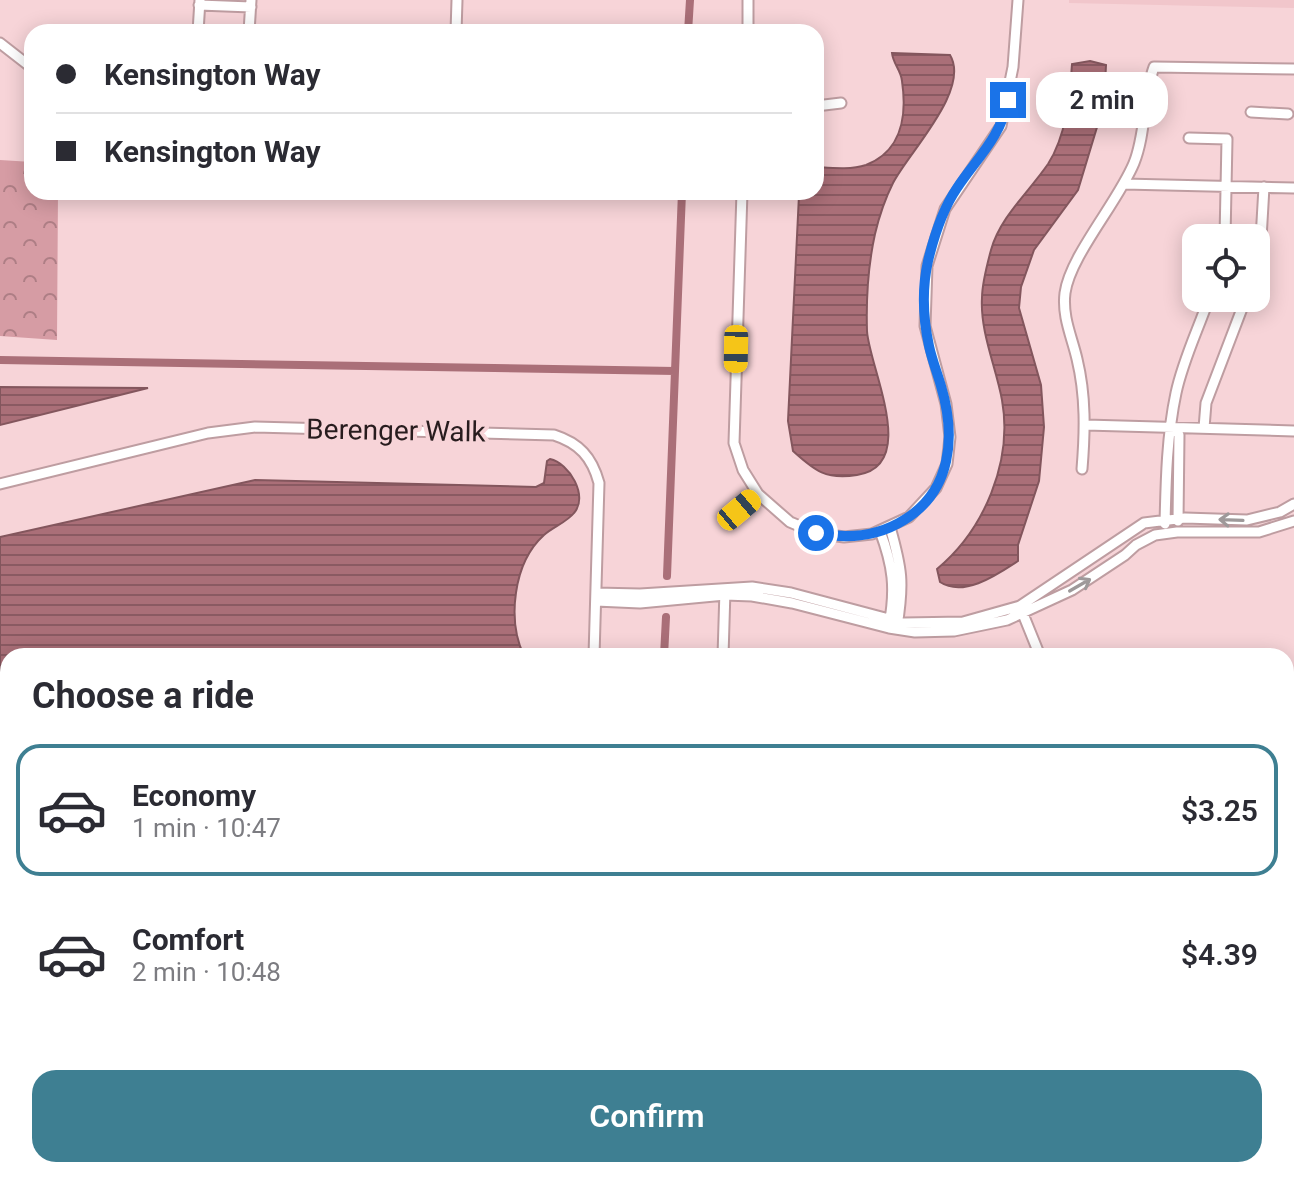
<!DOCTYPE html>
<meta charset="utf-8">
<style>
:root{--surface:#fff;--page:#f7f7f7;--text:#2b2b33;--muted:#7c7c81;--line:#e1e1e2;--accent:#3e7f92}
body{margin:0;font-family:Roboto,sans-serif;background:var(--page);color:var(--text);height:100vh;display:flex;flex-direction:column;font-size:30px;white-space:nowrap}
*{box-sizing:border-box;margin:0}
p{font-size:26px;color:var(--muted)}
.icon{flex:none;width:44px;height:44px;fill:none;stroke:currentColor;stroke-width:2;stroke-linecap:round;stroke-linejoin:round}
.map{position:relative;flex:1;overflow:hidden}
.details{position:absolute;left:0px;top:648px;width:1294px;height:530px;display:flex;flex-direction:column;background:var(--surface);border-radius:24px 24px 0 0;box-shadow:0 4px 20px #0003}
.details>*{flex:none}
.guide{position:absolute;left:24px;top:24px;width:800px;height:176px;border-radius:24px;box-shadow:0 4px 20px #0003;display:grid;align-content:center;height:176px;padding:0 32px;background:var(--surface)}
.controls{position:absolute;left:1182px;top:224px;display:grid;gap:16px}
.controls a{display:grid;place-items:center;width:88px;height:88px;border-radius:16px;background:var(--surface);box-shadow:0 4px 20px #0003;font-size:40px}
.end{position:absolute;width:36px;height:36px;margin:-18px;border:10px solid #1a73e8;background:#fff;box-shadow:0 0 0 4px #fff}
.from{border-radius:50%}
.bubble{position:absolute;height:56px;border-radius:24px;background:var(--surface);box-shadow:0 4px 20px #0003;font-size:26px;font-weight:600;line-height:56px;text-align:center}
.car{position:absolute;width:24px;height:48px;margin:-24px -12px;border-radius:10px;box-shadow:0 0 6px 2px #0007;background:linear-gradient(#f5c518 24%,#345 0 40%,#f5c518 0 76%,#345 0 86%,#f5c518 0)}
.guide b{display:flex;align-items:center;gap:28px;height:76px;font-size:30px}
.guide b+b{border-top:2px solid var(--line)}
.guide i{width:20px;height:20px;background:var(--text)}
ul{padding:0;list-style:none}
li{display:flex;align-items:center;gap:24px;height:132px;margin:0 16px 12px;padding:0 16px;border:4px solid transparent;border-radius:24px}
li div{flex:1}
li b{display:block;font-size:30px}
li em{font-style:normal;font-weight:600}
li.on{border-color:var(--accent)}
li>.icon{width:72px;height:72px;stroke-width:1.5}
h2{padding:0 32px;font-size:36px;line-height:96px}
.primary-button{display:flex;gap:16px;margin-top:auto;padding:16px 32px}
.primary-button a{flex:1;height:92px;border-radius:24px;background:var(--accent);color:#fff;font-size:32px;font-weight:600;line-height:92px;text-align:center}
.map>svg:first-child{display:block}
.built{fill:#f1c6cb}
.forest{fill:url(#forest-crowns)}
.water{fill:url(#water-rules);stroke:#83565d;stroke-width:2}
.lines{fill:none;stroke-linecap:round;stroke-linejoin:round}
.canal{stroke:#aa6f78;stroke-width:8}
.minor-casing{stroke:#be9da1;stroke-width:13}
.minor{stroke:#fff;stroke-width:9}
.oneway{stroke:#9e999a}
.route{stroke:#1a73e8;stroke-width:10}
.labels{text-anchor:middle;stroke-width:8;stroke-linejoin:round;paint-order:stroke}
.street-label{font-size:28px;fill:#281c1e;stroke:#f7d4d8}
</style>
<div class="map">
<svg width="1294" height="1177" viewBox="0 0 1294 1177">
<defs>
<pattern id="forest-crowns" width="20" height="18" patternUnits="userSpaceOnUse" patternTransform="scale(2)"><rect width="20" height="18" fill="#d69ca4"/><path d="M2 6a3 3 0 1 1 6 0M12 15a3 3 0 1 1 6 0" fill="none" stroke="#ae7e85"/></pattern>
<pattern id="water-rules" width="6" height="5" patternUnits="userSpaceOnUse" patternTransform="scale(2)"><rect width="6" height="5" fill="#aa6f78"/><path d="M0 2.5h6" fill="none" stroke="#8a5a62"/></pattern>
</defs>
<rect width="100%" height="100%" fill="#f7d4d8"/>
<path class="built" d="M1069,0H1294V8L1069,3Z"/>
<path class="forest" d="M0,160L32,162V192H58L57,340L0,336Z"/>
<path class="water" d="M892,53L950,55C971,90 908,153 893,183C885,199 879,217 875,234C868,266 866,298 867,331C869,367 920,466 857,475C826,480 815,471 793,451L788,421L799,195L801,192H816V167C832,168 851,170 866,165C902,151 907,115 902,81C901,70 893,64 892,53Z
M1090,61L1106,65L1104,104L1078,190L1034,250L1021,287L1019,308L1041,385L1044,427L1039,481L1018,545V561C998,574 964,598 940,582L937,569C984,530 1013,462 1002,400C996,367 980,332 982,298C982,283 987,265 991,250C1000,217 1029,192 1048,164C1066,136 1070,97 1072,64Z
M0,387L148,388L0,425Z
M550,459C569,463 589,496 574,513C567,522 553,527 544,535C513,563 507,620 524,656H8V699H0V537L255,480L536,487L544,483L547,461Z
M1292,772H1294V1080L1286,1079V773Z
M257,1170H404L411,1177H257Z
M929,1170L1034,1171L1038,1177H932Z"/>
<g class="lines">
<path class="canal" d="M688,32L690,0
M0,360L675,371
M667,576L682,192
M664,656L666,617
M1286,1154H1294
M623,1177L624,1170"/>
<defs>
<path id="minor" d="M199,5L251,7
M198,32L200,0
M249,32L251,0
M456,32L457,0
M748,32V0
M0,43L32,68
M816,106L841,103
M1251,112L1288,114
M1189,138L1227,139L1225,238
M1124,184L1294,188
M423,192H430
M742,192L734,443L743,470L758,494L790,522L816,533L844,537L872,534L909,517L936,488L947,464L950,437L946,404L925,326L927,266L945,209L1001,126L1013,67L1018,0
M1256,260L1261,239L1264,187
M1086,425L1294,431
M1172,426L1179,435L1178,521
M1204,428L1206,403L1246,298
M1082,469C1085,432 1086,396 1077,359C1072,337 1062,317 1065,293C1070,256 1118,202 1134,163C1146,133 1143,98 1154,67L1294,69
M0,484L208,433L255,427L554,435C579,443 592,457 599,483L594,656
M739,510L758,494
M1165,524C1166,481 1167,435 1176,393C1183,360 1198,330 1209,298
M890,527C902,569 904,583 897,626
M880,531C893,566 896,588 889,625
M596,593L640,594L752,587L791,593L904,623L963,622L1020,606L1144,523L1185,518L1247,520L1280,512L1294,504
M596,601L640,603L725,595L752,596L792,603L889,628L915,632L954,631L1007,620L1072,590L1125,555L1136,545L1155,535L1177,532H1259L1294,521
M1021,609L1040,656
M723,656L725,590
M1286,687H1294
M1286,698H1294
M0,804L3,760
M0,843L8,844
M201,1170V1177
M562,1177V1170"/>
</defs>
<use href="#minor" class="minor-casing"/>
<use href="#minor" class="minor"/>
</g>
<defs><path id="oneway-shaft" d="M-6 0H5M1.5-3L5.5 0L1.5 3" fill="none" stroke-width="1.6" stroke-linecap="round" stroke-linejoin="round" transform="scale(2)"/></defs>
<g class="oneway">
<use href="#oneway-shaft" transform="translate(1231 520) rotate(-178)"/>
<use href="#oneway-shaft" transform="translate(1080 585) rotate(-30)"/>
</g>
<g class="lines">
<path class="route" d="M816,533C846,539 877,537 904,520C952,491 956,436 941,386C937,372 932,360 929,346C923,318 922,288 928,261C934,236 942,210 957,188C977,158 1001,137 1008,100"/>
</g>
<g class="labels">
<g class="street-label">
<text transform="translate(396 430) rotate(1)" y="10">Berenger Walk</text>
</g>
</g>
</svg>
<div class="controls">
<a><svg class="icon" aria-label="locate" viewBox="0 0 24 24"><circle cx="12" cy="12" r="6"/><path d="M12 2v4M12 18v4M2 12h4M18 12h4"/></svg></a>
</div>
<i class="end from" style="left:816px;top:533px"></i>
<i class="end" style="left:1008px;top:100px"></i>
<div class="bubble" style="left:1036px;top:72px;width:132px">2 min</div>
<i class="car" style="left:736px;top:349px;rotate:181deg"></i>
<i class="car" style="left:739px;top:510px;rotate:50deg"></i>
<div class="guide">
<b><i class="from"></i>Kensington Way</b>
<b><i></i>Kensington Way</b>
</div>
<section class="details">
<h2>Choose a ride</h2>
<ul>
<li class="on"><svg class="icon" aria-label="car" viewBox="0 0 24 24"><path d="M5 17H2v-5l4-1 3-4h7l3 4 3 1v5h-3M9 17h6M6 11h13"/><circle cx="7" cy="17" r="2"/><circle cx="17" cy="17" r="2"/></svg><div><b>Economy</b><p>1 min · 10:47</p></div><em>$3.25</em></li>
<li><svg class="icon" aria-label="car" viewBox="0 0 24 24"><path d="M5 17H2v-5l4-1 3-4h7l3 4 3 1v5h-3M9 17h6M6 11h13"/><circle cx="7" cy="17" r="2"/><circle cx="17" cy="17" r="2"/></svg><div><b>Comfort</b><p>2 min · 10:48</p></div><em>$4.39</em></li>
</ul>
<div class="primary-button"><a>Confirm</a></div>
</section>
</div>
